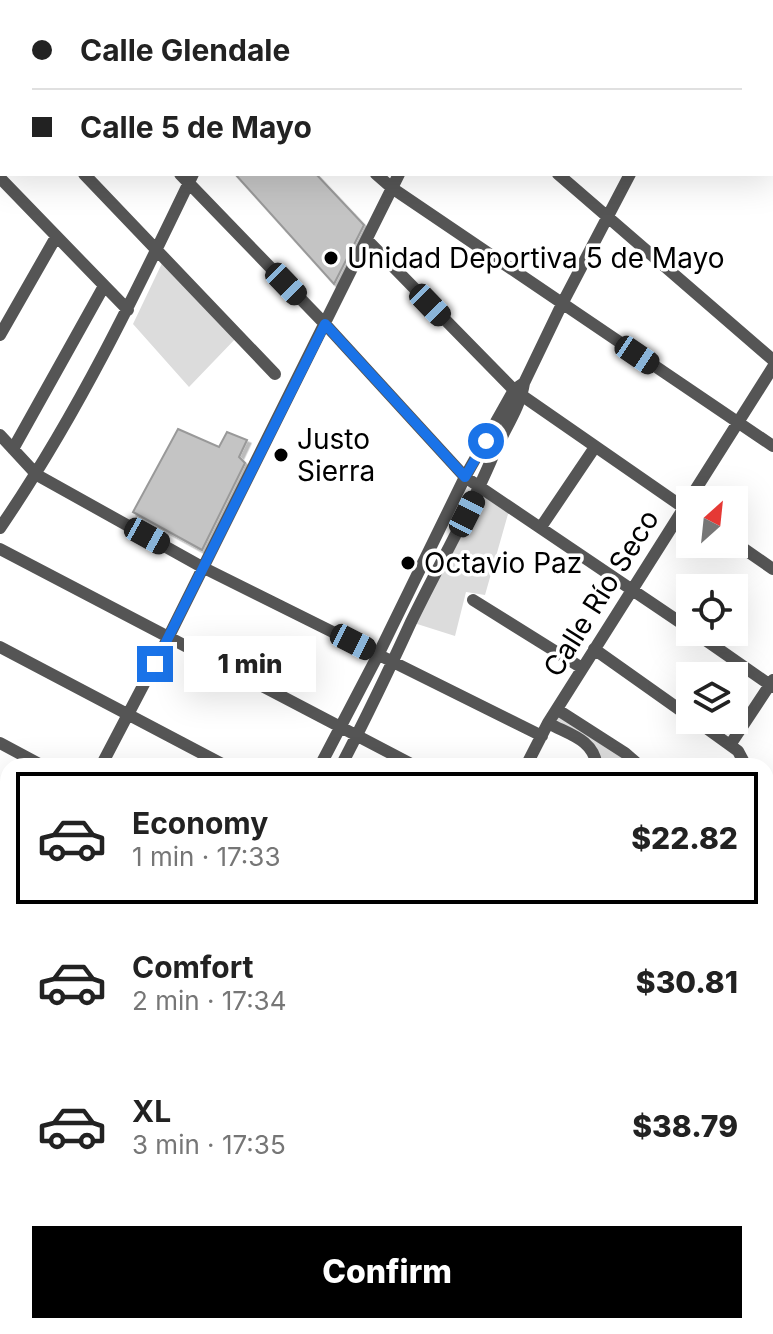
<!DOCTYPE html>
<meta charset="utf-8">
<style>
:root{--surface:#fff;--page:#f2f2f2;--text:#222;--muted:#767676;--line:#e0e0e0;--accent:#000}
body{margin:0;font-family:Inter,sans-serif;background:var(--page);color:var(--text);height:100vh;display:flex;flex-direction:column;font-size:30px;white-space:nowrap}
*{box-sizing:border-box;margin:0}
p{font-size:26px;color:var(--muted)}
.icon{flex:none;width:44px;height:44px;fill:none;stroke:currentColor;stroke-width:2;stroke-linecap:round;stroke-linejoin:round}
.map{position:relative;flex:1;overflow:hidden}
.drawer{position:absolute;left:0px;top:758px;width:774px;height:576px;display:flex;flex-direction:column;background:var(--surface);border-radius:24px 24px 0 0;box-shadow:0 8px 32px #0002}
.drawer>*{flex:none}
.top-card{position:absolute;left:0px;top:0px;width:774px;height:176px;box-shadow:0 8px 32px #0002;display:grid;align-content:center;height:176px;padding:0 32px;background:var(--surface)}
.needle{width:52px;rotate:27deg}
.controls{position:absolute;left:676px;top:486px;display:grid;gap:16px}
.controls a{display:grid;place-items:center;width:72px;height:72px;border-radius:0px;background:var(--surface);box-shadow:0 8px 32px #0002;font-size:40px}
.end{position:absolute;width:36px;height:36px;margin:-18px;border:10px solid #1a73e8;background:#fff;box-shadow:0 0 0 4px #fff}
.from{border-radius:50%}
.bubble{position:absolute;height:56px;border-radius:0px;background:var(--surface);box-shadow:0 8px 32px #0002;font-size:26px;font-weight:800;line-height:56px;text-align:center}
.car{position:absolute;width:24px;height:48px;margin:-24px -12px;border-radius:10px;box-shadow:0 0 6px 2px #0007;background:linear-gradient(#222 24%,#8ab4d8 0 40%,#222 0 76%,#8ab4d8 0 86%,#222 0)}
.top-card b{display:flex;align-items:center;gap:28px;height:76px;font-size:30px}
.top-card b+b{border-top:2px solid var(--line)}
.top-card i{width:20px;height:20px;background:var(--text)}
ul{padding:14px 0 0;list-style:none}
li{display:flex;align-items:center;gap:24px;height:132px;margin:0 16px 12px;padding:0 16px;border:4px solid transparent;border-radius:0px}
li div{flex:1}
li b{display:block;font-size:30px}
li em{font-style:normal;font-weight:800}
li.on{border-color:var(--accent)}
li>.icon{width:72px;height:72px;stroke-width:1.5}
.action{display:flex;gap:16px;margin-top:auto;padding:16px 32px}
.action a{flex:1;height:92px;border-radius:0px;background:var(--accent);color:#fff;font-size:32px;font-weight:800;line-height:92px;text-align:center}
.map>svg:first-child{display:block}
.green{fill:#dcdcdc}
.building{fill:#c4c4c4;stroke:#999;stroke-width:2;filter:url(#shadow)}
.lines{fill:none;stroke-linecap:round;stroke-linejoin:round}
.lane{stroke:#555;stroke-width:6}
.street{stroke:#555;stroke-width:12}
.route{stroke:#1a73e8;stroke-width:10}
.poi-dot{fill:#000;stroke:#fff;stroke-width:3}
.labels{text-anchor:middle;stroke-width:7;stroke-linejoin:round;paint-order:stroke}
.poi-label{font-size:28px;fill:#000;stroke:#fff;text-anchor:start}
.street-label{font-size:28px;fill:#000;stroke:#fff}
</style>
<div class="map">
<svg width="773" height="1334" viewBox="0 0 773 1334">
<defs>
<filter id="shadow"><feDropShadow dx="3.5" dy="3.5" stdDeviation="0" flood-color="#0004"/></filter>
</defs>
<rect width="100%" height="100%" fill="#fff"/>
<path class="green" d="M164,259L239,335L189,387L133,324Z
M482,489L510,507L485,595L466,592L455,636L414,623Z
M557,711L640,766H597L596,755L551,720Z"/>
<path class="building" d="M235,174H316L364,225L334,284Z
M178,429L219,447L227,432L247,440L239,457L245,463L202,550L133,512Z"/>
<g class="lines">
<path class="lane" d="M766,1183L773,1187
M766,1211L773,1201
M698,1326L713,1334
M636,1334L641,1326"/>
<path class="street" d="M152,0L156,2
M361,0L363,2
M568,0L570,2
M41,2L42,0
M277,2L278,0
M482,2L483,0
M720,2L721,0
M0,85L2,88
M772,154L773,155
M84,174L275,374
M180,174L325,324L465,477L690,629
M376,174L392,188L773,446
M558,174L773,360
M0,178L128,310
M367,240L514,390L687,510
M0,335L56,237
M0,435L37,475L202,567L542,736
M13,449L104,286
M541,527L595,447
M0,528C76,417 135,295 193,174
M734,542L773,569
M0,549L415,766
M473,600L582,668
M694,632L773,687
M0,647L226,766
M594,649L690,717
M558,710L625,753L640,766
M695,720L738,751L746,766
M548,723C570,735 593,739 597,766
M0,743L43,766
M730,745L773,680
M101,766L168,638L399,174
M320,766L378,655L465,477L514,390L524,383
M341,766C366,718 389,670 411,622C439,564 471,510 495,451C505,428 520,408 524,383L562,304L630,174
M526,766L548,723L773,367
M766,799L773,804
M766,852L773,883
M0,868L8,873
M0,966L8,950
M0,979L8,983
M766,1099L773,1104
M0,1167L8,1152
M0,1189L8,1190
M0,1270L8,1271
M22,1334L26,1326
M47,1334L51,1326
M127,1334V1333
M236,1334L240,1326
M475,1334V1326"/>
</g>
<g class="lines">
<path class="route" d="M155,664L325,324L465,477L486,441"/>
</g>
<g class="poi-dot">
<circle cx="331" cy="258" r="8"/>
<circle cx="281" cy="455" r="8"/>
<circle cx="408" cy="563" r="8"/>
</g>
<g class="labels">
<g class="poi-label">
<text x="347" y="268">Unidad Deportiva 5 de Mayo</text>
<text x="297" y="449">Justo<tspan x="297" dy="32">Sierra</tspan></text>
<text x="424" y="573">Octavio Paz</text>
</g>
<g class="street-label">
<text transform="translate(601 593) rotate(-58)" y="10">Calle Río Seco</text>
</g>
</g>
</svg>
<div class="controls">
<a><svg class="needle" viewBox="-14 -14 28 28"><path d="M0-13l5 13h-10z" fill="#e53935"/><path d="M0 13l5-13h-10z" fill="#767676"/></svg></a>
<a><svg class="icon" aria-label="locate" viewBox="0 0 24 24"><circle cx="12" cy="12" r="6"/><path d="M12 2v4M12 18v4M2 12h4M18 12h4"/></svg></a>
<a><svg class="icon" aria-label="layers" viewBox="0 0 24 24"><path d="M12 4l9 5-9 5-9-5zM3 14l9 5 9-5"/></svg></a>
</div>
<i class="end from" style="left:486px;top:441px"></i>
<i class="end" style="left:155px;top:664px"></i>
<div class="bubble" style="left:184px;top:636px;width:132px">1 min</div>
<i class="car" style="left:286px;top:284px;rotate:136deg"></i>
<i class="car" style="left:430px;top:305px;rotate:136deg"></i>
<i class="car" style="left:637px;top:355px;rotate:124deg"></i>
<i class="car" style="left:467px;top:514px;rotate:27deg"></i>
<i class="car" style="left:147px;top:536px;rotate:119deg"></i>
<i class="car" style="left:353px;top:642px;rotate:117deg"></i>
<div class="top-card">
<b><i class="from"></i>Calle Glendale</b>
<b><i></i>Calle 5 de Mayo</b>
</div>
<section class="drawer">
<ul>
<li class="on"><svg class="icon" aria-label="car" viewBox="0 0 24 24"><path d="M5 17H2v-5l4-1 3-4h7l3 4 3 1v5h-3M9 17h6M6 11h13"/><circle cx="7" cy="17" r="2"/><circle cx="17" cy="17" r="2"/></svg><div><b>Economy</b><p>1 min · 17:33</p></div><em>$22.82</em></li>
<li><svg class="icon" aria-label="car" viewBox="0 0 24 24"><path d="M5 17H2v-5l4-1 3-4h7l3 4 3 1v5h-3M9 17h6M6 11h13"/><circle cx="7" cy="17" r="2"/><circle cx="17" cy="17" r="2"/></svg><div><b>Comfort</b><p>2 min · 17:34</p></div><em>$30.81</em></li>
<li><svg class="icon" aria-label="car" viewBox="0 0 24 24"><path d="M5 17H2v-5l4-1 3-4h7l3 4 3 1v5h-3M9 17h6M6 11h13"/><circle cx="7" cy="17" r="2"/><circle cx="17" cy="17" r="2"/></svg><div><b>XL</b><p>3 min · 17:35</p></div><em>$38.79</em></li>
</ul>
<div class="action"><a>Confirm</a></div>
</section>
</div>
